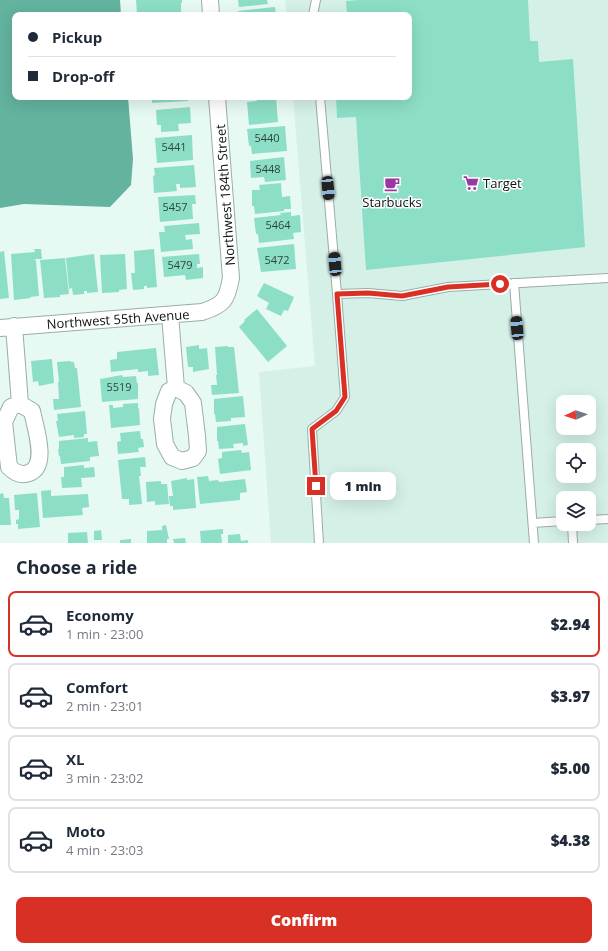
<!DOCTYPE html>
<meta charset="utf-8">
<style>
:root{--surface:#fff;--page:#f2f2f3;--text:#1f2937;--muted:#747a83;--line:#e0e1e3;--accent:#d93025}
body{margin:0;font-family:"Open Sans",sans-serif;background:var(--page);color:var(--text);height:100vh;display:flex;flex-direction:column;font-size:15px;white-space:nowrap}
*{box-sizing:border-box;margin:0}
p{font-size:13px;color:var(--muted)}
.icon{flex:none;width:22px;height:22px;fill:none;stroke:currentColor;stroke-width:2;stroke-linecap:round;stroke-linejoin:round}
.map{position:relative;height:543px;overflow:hidden}
.sheet{display:flex;flex-direction:column;background:var(--surface);flex:1}
.sheet>*{flex:none}
.top-card{position:absolute;left:12px;top:12px;width:400px;height:88px;border-radius:8px;box-shadow:0 4px 16px #0002;display:grid;align-content:center;height:88px;padding:0 16px;background:var(--surface)}
.needle{width:26px;rotate:267deg}
.controls{position:absolute;left:556px;top:395px;display:grid;gap:8px}
.controls a{display:grid;place-items:center;width:40px;height:40px;border-radius:8px;background:var(--surface);box-shadow:0 4px 16px #0002;font-size:20px}
.end{position:absolute;width:18px;height:18px;margin:-9px;border:5px solid #d93025;background:#fff;box-shadow:0 0 0 2px #fff}
.from{border-radius:50%}
.bubble{position:absolute;height:28px;border-radius:8px;background:var(--surface);box-shadow:0 4px 16px #0002;font-size:13px;font-weight:800;line-height:28px;text-align:center}
.car{position:absolute;width:12px;height:24px;margin:-12px -6px;border-radius:5px;box-shadow:0 0 3px 1px #0007;background:linear-gradient(#222 24%,#8ab4d8 0 40%,#222 0 76%,#8ab4d8 0 86%,#222 0)}
.top-card b{display:flex;align-items:center;gap:14px;height:38px;font-size:15px}
.top-card b+b{border-top:1px solid var(--line)}
.top-card i{width:10px;height:10px;background:var(--text)}
ul{padding:0;list-style:none}
li{display:flex;align-items:center;gap:12px;height:66px;margin:0 8px 6px;padding:0 8px;border:2px solid var(--line);border-radius:8px}
li div{flex:1}
li b{display:block;font-size:15px}
li em{font-style:normal;font-weight:800}
li.active{border-color:var(--accent)}
li>.icon{width:36px;height:36px;stroke-width:1.5}
h2{padding:0 16px;font-size:18px;line-height:48px}
.primary-button{display:flex;gap:8px;margin-top:auto;padding:8px 16px}
.primary-button a{flex:1;height:46px;border-radius:8px;background:var(--accent);color:#fff;font-size:16px;font-weight:800;line-height:46px;text-align:center}
.map>svg:first-child{display:block}
.built{fill:#d4f0e7;fill-rule:evenodd}
.water{fill:#63b39e}
.building{fill:#8ddec7}
.lines{fill:none;stroke-linecap:round;stroke-linejoin:round}
.lane-casing{stroke:#9bada7;stroke-width:10}
.street-casing{stroke:#9bada7;stroke-width:18}
.lane{stroke:#fff;stroke-width:8}
.street{stroke:#fff;stroke-width:16}
.route{stroke:#d93025;stroke-width:5}
.labels{text-anchor:middle;stroke-width:3;stroke-linejoin:round;paint-order:stroke}
.number-label{font-size:11px;fill:#2c453e}
.poi-label{font-size:13px;fill:#0b1210;stroke:#fff;text-anchor:start}
.street-label{font-size:13px;fill:#0b1210;stroke:#fff}
</style>
<div class="map">
<svg width="608" height="543" viewBox="0 0 608 543">
<rect width="100%" height="100%" fill="#e6f9f3"/>
<path class="built" d="M285,0H608V543H271L259,372L315,366L293,97H409V15H287ZM563,402H589V428H563ZM563,450H589V476H563ZM563,498H589V524H563Z"/>
<path class="water" d="M0,0H120L121,15H15V97H128L133,159L131,185L110,207L24,204L0,208Z"/>
<path class="building" d="M136,0H182V3H181V12L145,15V13L137,14Z
M238,0H267L268,4L239,7Z
M358,0H528L530,41H538L539,62L573,59L585,247L366,270L356,117L337,118L336,97H409V15H347L346,1Z
M275,7L276,15H238V11Z
M152,97H188V101L152,103Z
M256,97H276L278,122L249,125L247,102L257,101Z
M190,107L191,123L178,124L179,131L161,132V125H157L156,110Z
M285,126L287,151L252,154L251,146H249L247,129Z
M192,135L193,160L157,163L155,138Z
M284,157L286,180L265,182L264,177L251,178L250,161Z
M194,165L196,187L180,188V184H176L177,191L154,193L153,176L155,175L154,168Z
M281,183L282,197L290,196L291,209H284V211L255,214L254,206H252V190H260L259,185Z
M195,195L196,204H192L193,219L160,222L158,197Z
M291,212V216L300,215L301,232L293,233L294,239L259,243L258,234H256L254,218L281,215L280,213Z
M199,223L200,234L185,235L186,240L192,239L193,249L161,252L159,232H165L164,226Z
M294,244L296,269L261,272L257,248Z
M34,249H41L42,259H35L36,261L39,296L30,297L31,298L14,300L11,254L35,252Z
M154,249L157,287L147,288V286H144V289L133,290L131,273H135L134,251Z
M4,251L9,298L0,299V252Z
M94,254L98,292L87,293V291H84V294L73,295L72,288L69,289L66,258Z
M125,254L127,289L119,290V292L102,293L100,255Z
M199,254L200,264H197V268L203,267V278L186,280L185,275L164,277L162,257Z
M65,258L69,294L60,295V297L44,298L40,260Z
M264,283L294,297L288,311L284,310L281,316L266,309L269,303L257,296Z
M257,309L287,346L268,362L239,327L245,321L244,320Z
M199,345V349L207,348L209,369L193,372V367H188L186,347Z
M228,346V347H234L239,393L212,395L211,385H217L216,375H217L215,347Z
M156,348L159,375L148,376V371L138,372V369L111,372L110,360L117,359V352Z
M52,359L54,383L39,386L38,381L33,382L31,361Z
M70,361L71,362H74L75,368H77L81,407L54,410L53,399H59L58,382H59L57,362Z
M122,375L123,377L136,376L137,383H138V399L102,402L100,379Z
M243,396L245,417L231,418V421L216,422L215,414H214V399Z
M138,403V409L139,408L140,425L111,428L109,405H113V408L123,407V404Z
M85,411L87,434H84V437L74,438V435L59,437L56,421H58L57,414Z
M245,424L248,445L243,446V443L233,444L234,448L219,449L218,441H217V427Z
M140,431L141,439H143L144,447L138,448L139,452L118,454L117,442L121,441L120,433Z
M88,438V442L97,441L99,456L90,457V461L61,464L60,456H59L58,449H59V441Z
M241,450L242,453L249,452L251,470L220,474L218,459L222,458V452Z
M145,457L146,467H140L141,476H139L142,504L129,505V499H122L118,460Z
M84,465V468L94,467L95,477L81,478L82,487L62,488L61,477H64V467Z
M208,476L209,481L218,480L219,482L245,479L247,492L240,493V500L200,504L197,477Z
M187,478V480L194,479L196,508L173,510V506H170L169,496H173L171,481Z
M161,481V484H167L169,504L155,505V501L147,502L146,482Z
M51,490V496L88,494L89,507L82,508L83,515L43,518L41,491Z
M3,493L4,498H9L11,525H0V494Z
M37,493L40,527L18,529V524H16V520L19,519V510H15L14,495Z
M166,525L169,539H167V543H147V531L162,530V526Z
M223,529V534H221L222,543H201L200,531Z
M101,530L102,540H94V531Z
M87,532L88,543H68V533Z
M240,534L241,541L248,540V543H228V535Z
M185,538L186,543H174L173,539Z
M131,539V543H120V540Z"/>
<g class="lines">
<defs>
<path id="lane" d="M313,15L316,0
M514,283L534,543
M337,294L368,293L402,296L448,287L608,278
M589,520L608,519
M533,523L563,521
M572,524L573,543
M319,543L312,429L336,411L345,397L337,294L320,97"/>
<path id="street" d="M210,0L211,15
M170,315L176,388L169,391L164,404L162,419L165,444L172,457L182,461L193,458L198,451L197,436L193,403L186,393L176,388
M14,326L20,404L11,407L4,422L9,467C14,472 21,476 29,473C49,466 35,427 32,411L20,404
M0,328L202,312C224,305 227,300 231,278L217,97"/>
</defs>
<use href="#lane" class="lane-casing"/>
<use href="#street" class="street-casing"/>
<use href="#lane" class="lane"/>
<use href="#street" class="street"/>
</g>
<g class="lines">
<path class="route" d="M316,486L312,429L336,411L345,397L337,294L368,293L402,296L448,287L500,284"/>
</g>
<defs>
<symbol id="supermarket-bare" viewBox="-9 -9 18 18"><path d="M-6-5.5h2.5l.6 2H6L4.5 2H-2.5L-4.4-4H-6ZM-1.5 3.2a1.3 1.3 0 1 0 .1 0ZM3 3.2a1.3 1.3 0 1 0 .1 0Z" fill="#9838a0" stroke="#fff" stroke-width="2.5" paint-order="stroke"/></symbol>
<symbol id="cafe-bare" viewBox="-9 -9 18 18"><path d="M-5.5-4.5H6V0H3Q3 3.5 0 3.5H-2.5Q-5.5 3.5-5.5 0ZM3-3.2v2h1.7v-2ZM-6 4.5H4V6H-6Z" fill="#9838a0" stroke="#fff" stroke-width="2.5" paint-order="stroke"/></symbol>
</defs>
<g fill-rule="evenodd">
<use href="#supermarket-bare" x="460" y="172" width="22" height="22"/>
<use href="#cafe-bare" x="381" y="173" width="22" height="22"/>
</g>
<g class="labels">
<g class="number-label">
<text x="267" y="142">5440</text>
<text x="174" y="151">5441</text>
<text x="268" y="173">5448</text>
<text x="175" y="211">5457</text>
<text x="278" y="229">5464</text>
<text x="277" y="264">5472</text>
<text x="180" y="269">5479</text>
<text x="119" y="391">5519</text>
</g>
<g class="poi-label">
<text x="483" y="188">Target</text>
<text x="392" y="207" text-anchor="middle">Starbucks</text>
</g>
<g class="street-label">
<text transform="translate(225 195) rotate(-94)" y="5">Northwest 184th Street</text>
<text transform="translate(118 319) rotate(-4)" y="5">Northwest 55th Avenue</text>
</g>
</g>
</svg>
<div class="controls">
<a><svg class="needle" viewBox="-14 -14 28 28"><path d="M0-13l5 13h-10z" fill="#e53935"/><path d="M0 13l5-13h-10z" fill="#747a83"/></svg></a>
<a><svg class="icon" aria-label="locate" viewBox="0 0 24 24"><circle cx="12" cy="12" r="6"/><path d="M12 2v4M12 18v4M2 12h4M18 12h4"/></svg></a>
<a><svg class="icon" aria-label="layers" viewBox="0 0 24 24"><path d="M12 4l9 5-9 5-9-5zM3 14l9 5 9-5"/></svg></a>
</div>
<i class="end from" style="left:500px;top:284px"></i>
<i class="end" style="left:316px;top:486px"></i>
<div class="bubble" style="left:330px;top:472px;width:66px">1 min</div>
<i class="car" style="left:328px;top:188px;rotate:175deg"></i>
<i class="car" style="left:335px;top:264px;rotate:355deg"></i>
<i class="car" style="left:517px;top:328px;rotate:355deg"></i>
<div class="top-card">
<b><i class="from"></i>Pickup</b>
<b><i></i>Drop-off</b>
</div>
</div>
<section class="sheet">
<h2>Choose a ride</h2>
<ul>
<li class="active"><svg class="icon" aria-label="car" viewBox="0 0 24 24"><path d="M5 17H2v-5l4-1 3-4h7l3 4 3 1v5h-3M9 17h6M6 11h13"/><circle cx="7" cy="17" r="2"/><circle cx="17" cy="17" r="2"/></svg><div><b>Economy</b><p>1 min · 23:00</p></div><em>$2.94</em></li>
<li><svg class="icon" aria-label="car" viewBox="0 0 24 24"><path d="M5 17H2v-5l4-1 3-4h7l3 4 3 1v5h-3M9 17h6M6 11h13"/><circle cx="7" cy="17" r="2"/><circle cx="17" cy="17" r="2"/></svg><div><b>Comfort</b><p>2 min · 23:01</p></div><em>$3.97</em></li>
<li><svg class="icon" aria-label="car" viewBox="0 0 24 24"><path d="M5 17H2v-5l4-1 3-4h7l3 4 3 1v5h-3M9 17h6M6 11h13"/><circle cx="7" cy="17" r="2"/><circle cx="17" cy="17" r="2"/></svg><div><b>XL</b><p>3 min · 23:02</p></div><em>$5.00</em></li>
<li><svg class="icon" aria-label="car" viewBox="0 0 24 24"><path d="M5 17H2v-5l4-1 3-4h7l3 4 3 1v5h-3M9 17h6M6 11h13"/><circle cx="7" cy="17" r="2"/><circle cx="17" cy="17" r="2"/></svg><div><b>Moto</b><p>4 min · 23:03</p></div><em>$4.38</em></li>
</ul>
<div class="primary-button"><a>Confirm</a></div>
</section>
